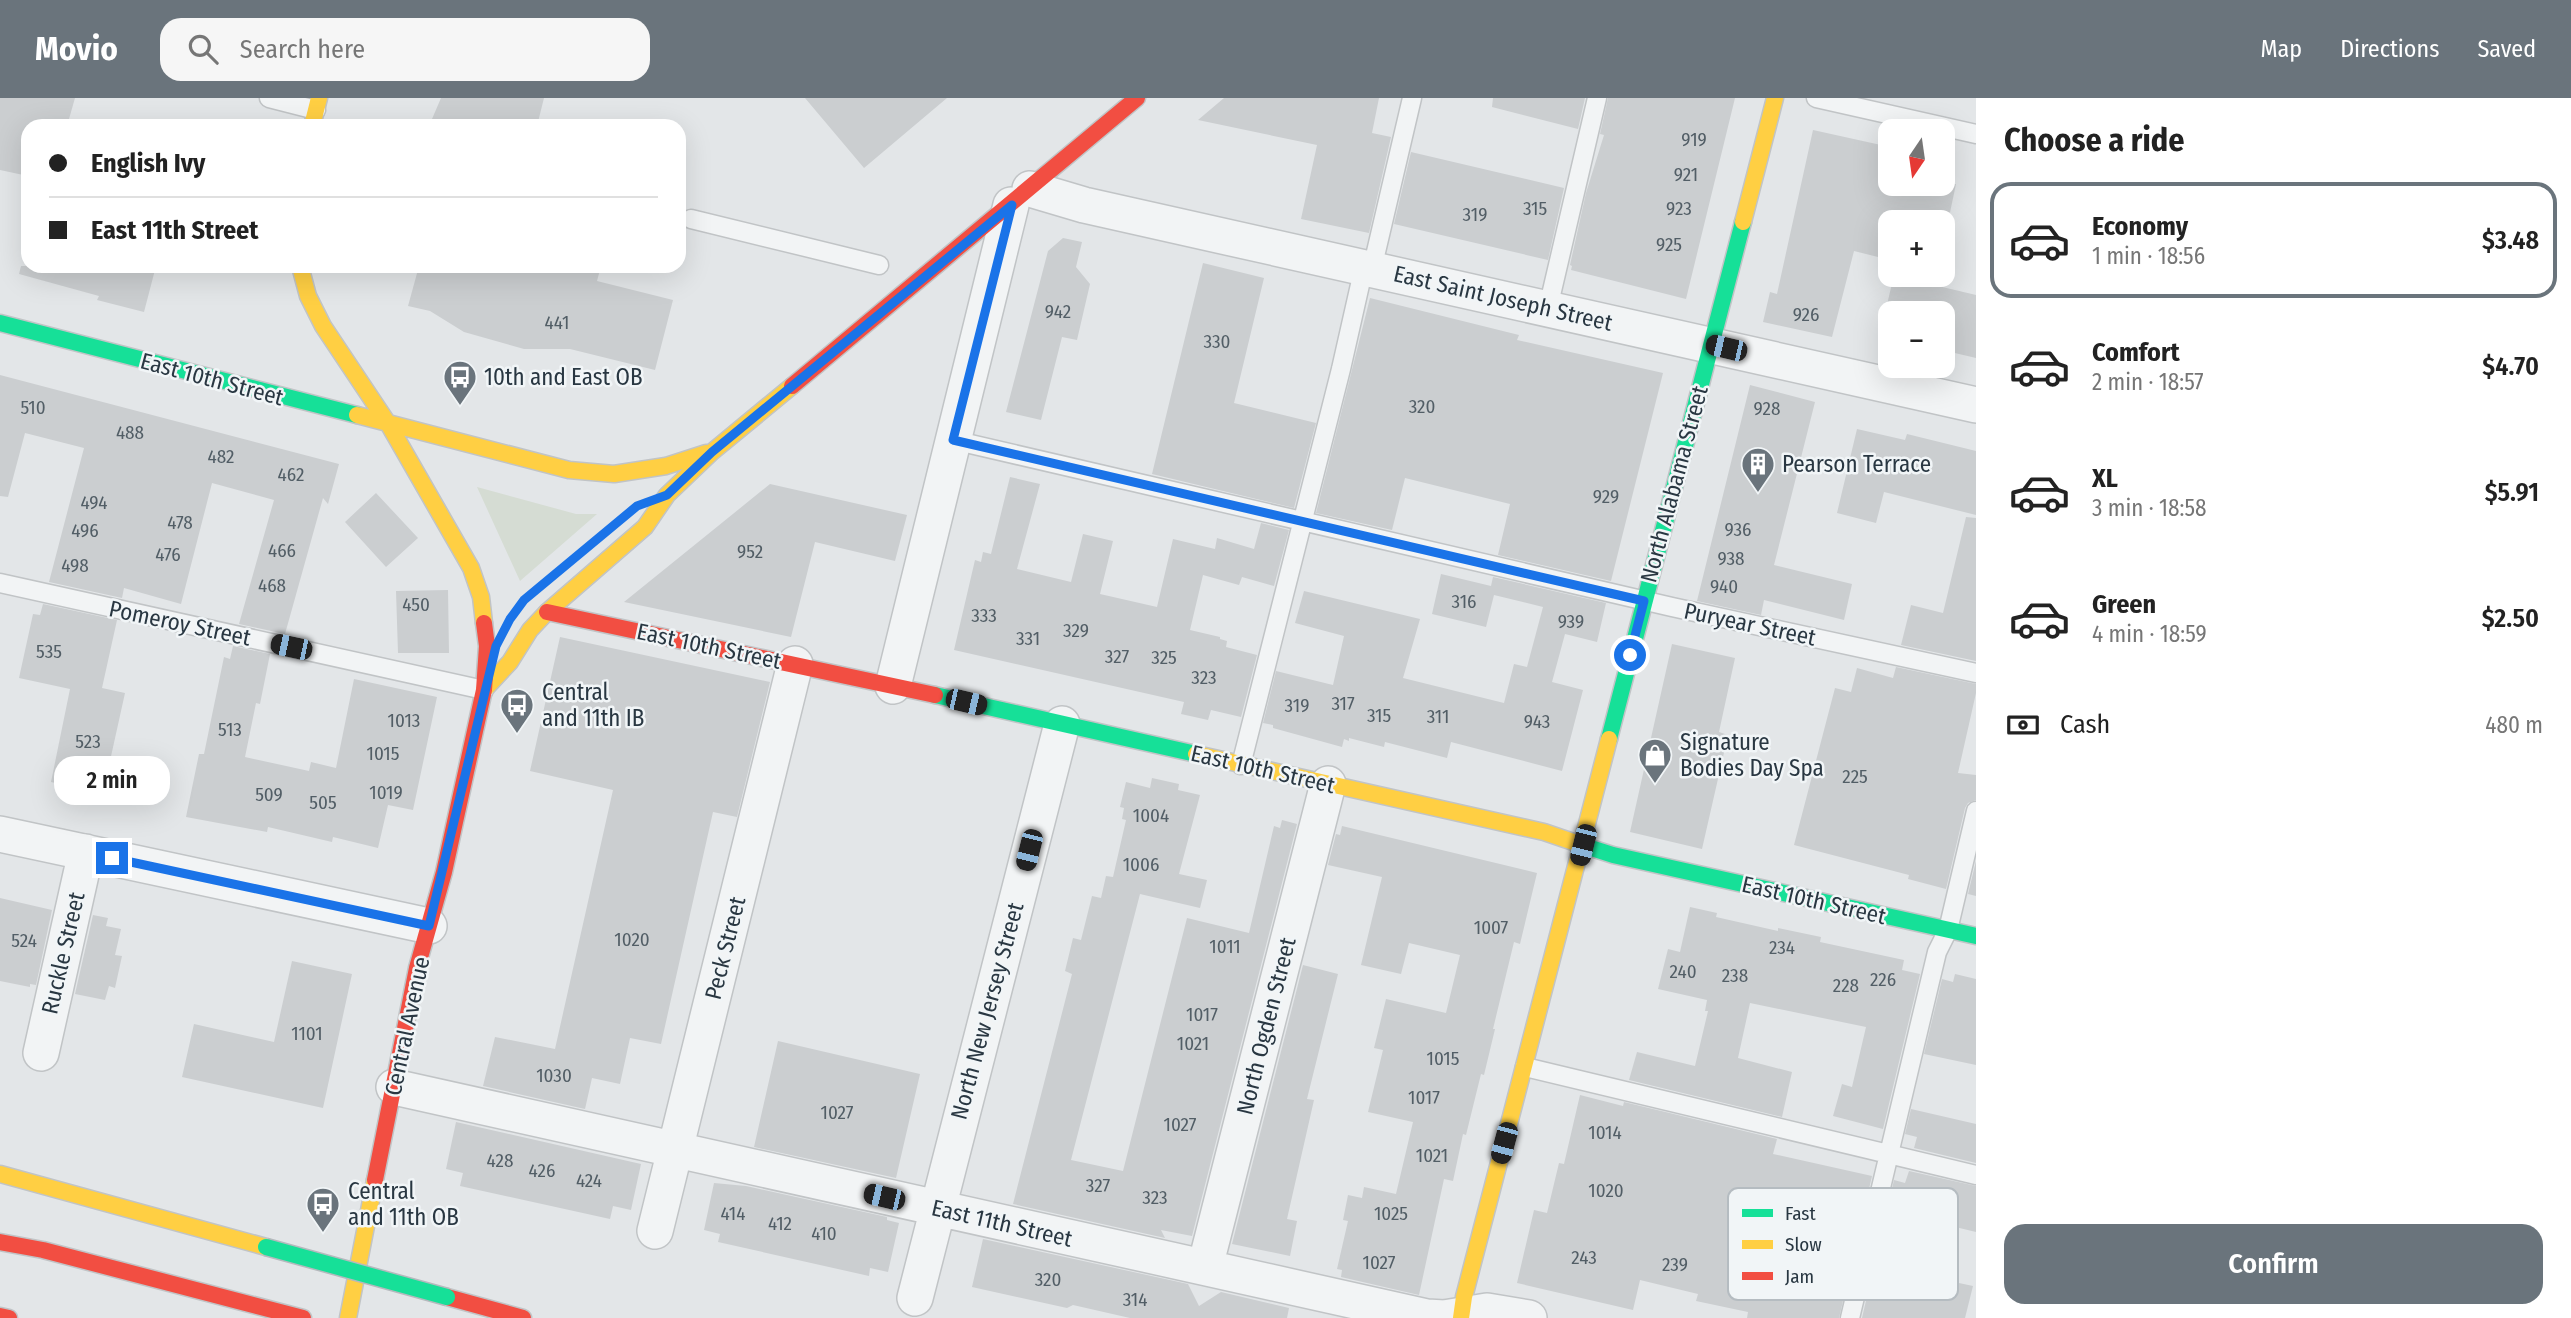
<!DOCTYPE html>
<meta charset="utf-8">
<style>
:root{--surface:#fff;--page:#f6f6f6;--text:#222;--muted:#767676;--line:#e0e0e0;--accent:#6a747c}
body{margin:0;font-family:"Fira Sans Condensed",sans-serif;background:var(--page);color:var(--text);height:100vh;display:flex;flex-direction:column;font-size:26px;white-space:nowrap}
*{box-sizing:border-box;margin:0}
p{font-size:23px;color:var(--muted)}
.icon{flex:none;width:38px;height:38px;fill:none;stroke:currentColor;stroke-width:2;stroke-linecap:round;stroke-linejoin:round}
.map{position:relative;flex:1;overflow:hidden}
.panel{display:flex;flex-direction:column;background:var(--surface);width:595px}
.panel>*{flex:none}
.guide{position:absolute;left:21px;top:21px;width:665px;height:154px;border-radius:21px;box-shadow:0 7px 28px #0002;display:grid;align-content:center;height:154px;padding:0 28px;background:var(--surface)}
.needle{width:46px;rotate:193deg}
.fabs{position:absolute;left:1878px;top:21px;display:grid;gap:14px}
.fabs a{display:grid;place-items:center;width:77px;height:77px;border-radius:14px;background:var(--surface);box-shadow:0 7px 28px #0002;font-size:35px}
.end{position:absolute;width:32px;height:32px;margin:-16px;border:9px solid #1a73e8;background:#fff;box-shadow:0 0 0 4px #fff}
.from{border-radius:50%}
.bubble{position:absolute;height:49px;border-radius:21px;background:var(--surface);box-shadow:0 7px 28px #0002;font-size:23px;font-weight:600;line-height:49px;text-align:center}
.car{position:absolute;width:21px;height:42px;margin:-21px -10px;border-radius:9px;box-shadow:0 0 5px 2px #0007;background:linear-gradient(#222 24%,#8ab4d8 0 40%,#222 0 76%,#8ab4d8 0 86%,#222 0)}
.guide b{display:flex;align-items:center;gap:24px;height:66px;font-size:26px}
.guide b+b{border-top:2px solid var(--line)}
.guide i{width:18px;height:18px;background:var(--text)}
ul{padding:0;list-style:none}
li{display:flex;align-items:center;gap:21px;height:116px;margin:0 14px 10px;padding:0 14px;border:4px solid transparent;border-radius:21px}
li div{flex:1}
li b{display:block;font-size:26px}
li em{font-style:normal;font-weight:600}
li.selected{border-color:var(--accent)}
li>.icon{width:63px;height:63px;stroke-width:1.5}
h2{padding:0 28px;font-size:32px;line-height:84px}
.pay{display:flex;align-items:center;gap:18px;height:77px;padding:0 28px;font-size:26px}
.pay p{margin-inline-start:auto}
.action{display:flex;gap:14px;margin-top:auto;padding:14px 28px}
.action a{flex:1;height:80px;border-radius:21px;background:var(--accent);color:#fff;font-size:28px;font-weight:600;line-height:80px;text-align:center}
header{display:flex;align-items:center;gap:42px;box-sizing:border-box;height:98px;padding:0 35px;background:var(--accent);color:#fff}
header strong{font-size:33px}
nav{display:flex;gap:38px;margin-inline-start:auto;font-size:24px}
.search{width:490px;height:63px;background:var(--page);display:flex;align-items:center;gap:18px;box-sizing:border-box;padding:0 24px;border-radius:21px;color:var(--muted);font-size:26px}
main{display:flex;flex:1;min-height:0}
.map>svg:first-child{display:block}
.green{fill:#d5dcd3}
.building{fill:#cbced0}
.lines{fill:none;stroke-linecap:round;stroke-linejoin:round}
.lane-casing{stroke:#c1c4c6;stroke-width:21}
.street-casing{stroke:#c1c4c6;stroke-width:38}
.fast-casing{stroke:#c1c4c6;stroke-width:19}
.slow-casing{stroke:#c1c4c6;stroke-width:19}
.jam-casing{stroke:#c1c4c6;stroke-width:19}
.lane{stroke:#f2f4f5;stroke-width:18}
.street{stroke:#f2f4f5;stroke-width:35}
.fast{stroke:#16e098;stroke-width:16}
.slow{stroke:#ffcf43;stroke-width:16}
.jam{stroke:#f24e42;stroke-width:16}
.fast-bridge-casing{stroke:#b5b9bd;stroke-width:19;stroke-linecap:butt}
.fast-bridge{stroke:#16e098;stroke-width:16}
.route{stroke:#1a73e8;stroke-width:9}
.labels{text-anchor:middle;stroke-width:5;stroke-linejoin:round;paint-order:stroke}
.number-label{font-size:19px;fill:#525e66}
.street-label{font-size:23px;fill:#293742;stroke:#f1f5f7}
.poi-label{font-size:23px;fill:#293742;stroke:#f1f5f7;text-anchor:start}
.key{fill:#f1f5f7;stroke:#b5bcc1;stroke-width:2}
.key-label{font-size:19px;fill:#293742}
</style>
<header>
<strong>Movio</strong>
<div class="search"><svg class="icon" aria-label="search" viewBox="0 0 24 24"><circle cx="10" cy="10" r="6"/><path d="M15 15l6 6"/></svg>Search here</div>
<nav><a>Map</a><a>Directions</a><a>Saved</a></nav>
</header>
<main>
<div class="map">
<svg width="1976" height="1220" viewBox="0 0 1976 1220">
<rect width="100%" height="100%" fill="#e3e6e8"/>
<path class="green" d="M477,389L576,416H597L520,483Z"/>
<path class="building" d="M0,0H75L67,28H28V78L0,72Z
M441,0H544L537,28H429Z
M805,0H947L864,70Z
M1224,0H1379L1372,35L1391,39L1369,135L1301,121L1317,47L1198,22Z
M1493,0H1585L1578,31L1492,9Z
M1608,0H1735L1686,201L1571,172L1572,168L1570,167L1586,95L1604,37L1600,36Z
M1813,32L1890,49V86H1956L1948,124H1890V162L1854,153L1832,239L1763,224L1770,194L1777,196Z
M1411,54L1564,90L1548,162L1394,126Z
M1063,140L1082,144L1076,169L1090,186L1077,242L1062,239L1041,322L1006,314L1048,153Z
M1203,165L1264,180L1234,305L1316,325L1294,410L1152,376Z
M21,168H156L144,214L97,202L99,198L19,176Z
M419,168H601L597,183L673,202L655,272L570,251H524L464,234L430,213L408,208Z
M1894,177H1936L1934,187L1976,197V260L1942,252V215H1885Z
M1370,200L1519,237L1517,242L1663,275L1611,483L1498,457L1510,406L1405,380L1392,432L1316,415Z
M0,277L339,366L328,406L323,400L285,536L239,526L274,402L212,385L181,506L124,490L122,500L49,484L84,350L25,335L8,399L0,398Z
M1750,287L1815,304L1774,467L1852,486L1844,522L1764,502L1761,517L1697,503Z
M1857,331L1905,342L1907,336L1976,353V417L1884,394L1876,425L1837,415Z
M1010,379L1040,386L1017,471L1071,484L1083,436L1113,443L1100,496L1157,509L1173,441L1215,451L1217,440L1254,451L1261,425L1289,432L1274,488L1242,479L1239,487L1203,477L1190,532L1220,539V541L1227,543L1226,549L1257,557L1241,619L1211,612L1208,622L1181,616L1184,604L954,552L975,462L981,464L983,454L991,456Z
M770,386L907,417L895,463L815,444L791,539L624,504Z
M376,395L418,440L386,469L345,424Z
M1966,419L1976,420V563L1901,547L1911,507L1943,515Z
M1441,476L1491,488L1493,479L1606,505L1597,544L1565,536L1552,584L1583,592L1562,673L1451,644L1447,660L1385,644L1384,649L1349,640V643L1344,641L1342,649L1273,630V627L1263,625L1276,573L1333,587L1344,538L1295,525L1304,493L1420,521L1403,580L1504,605L1514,566L1527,569L1543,509L1494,497L1486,529L1432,516Z
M448,492L449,555H398L396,493Z
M43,506L117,522L102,590L125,595L106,681H104L100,695L51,684L70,591L19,580L33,516L40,517Z
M560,539L770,584L737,719L713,714L661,946L630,940L620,986L592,980L585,1011L483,988L495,939L555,951L613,692L530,673Z
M1672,546L1735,560L1719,634L1728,637L1702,751L1630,734Z
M233,548L270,556L260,606L256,605L245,659L309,673L311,664L336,670L354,581L437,599L413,712L388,707L378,750L333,739L332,744L268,729L267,734L186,719L199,656H204L224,559L230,561Z
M1896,569L1976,586V595L1958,675L1976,677V702L1968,705L1965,710L1946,791L1908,781L1909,777L1794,747L1835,590L1851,594L1857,570L1893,580Z
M1152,680L1179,686L1178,692L1200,697L1179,776L1207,782L1200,810L1140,796L1071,1062L1123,1073L1187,820L1249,835L1274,728L1280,730L1282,722L1297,726L1192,1138L1161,1132L1165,1140L1013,1106L1072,876L1065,873L1073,840L1081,842L1092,798L1101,800L1106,778L1113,779L1126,722L1122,721L1124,710L1120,709L1126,684L1150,690Z
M1342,728L1537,775L1520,846L1514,844L1493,931H1495L1484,977L1481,976L1466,1037L1463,1036L1453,1083L1444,1081L1419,1197L1341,1179L1342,1172L1337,1171L1348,1123L1343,1122L1348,1097L1362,1100L1364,1089L1396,1096L1413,1024L1368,1014L1383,952L1374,950L1386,901L1446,915L1460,857L1409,845L1401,876L1361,867L1382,779L1328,767L1336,736L1340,737Z
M1976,763V798L1968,796Z
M0,800L52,812L36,887L30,886V889L0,883Z
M1690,809L1717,815L1716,819L1778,833V830L1821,839L1820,844L1904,862L1902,872L1920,876L1883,1031L1833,1018L1842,986L1852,989L1866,929L1750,905L1738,960L1792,974L1782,1019L1629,982L1637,954L1695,968L1708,913H1705L1707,902L1658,891L1668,851L1680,854Z
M93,817L108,820L106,828L121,831L115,857L122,858L115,890L109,888L105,902L75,896Z
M292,863L352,876L323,1010L182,979L194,926L274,944Z
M1303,867L1338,876L1307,1001L1314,1002L1287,1121L1297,1123L1290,1158L1232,1146Z
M1955,876L1976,881V967L1924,956L1942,881L1953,884Z
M778,943L920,976L896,1080L754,1049Z
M1580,997L1623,1008L1624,1004L1777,1041L1773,1056L1872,1078L1839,1220H1747L1748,1214L1696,1203L1698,1196L1640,1182L1633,1212L1517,1185L1534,1112L1547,1115L1559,1065L1564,1066Z
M1911,1011L1976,1026V1065L1914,1050L1917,1039L1905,1036Z
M456,1024L641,1066L631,1112L613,1108L610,1121L460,1088L463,1075L446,1071Z
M1909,1073L1976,1088V1134L1943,1126L1931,1179L1973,1188L1965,1220H1862L1894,1082L1905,1085Z
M714,1085L746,1088L887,1119V1122L899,1125L888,1174L870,1170L869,1178L718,1144L720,1136L704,1132Z
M983,1141L1188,1186L1199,1208L1221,1194L1289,1210L1287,1220H1130L1073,1207L1067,1210L972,1189Z"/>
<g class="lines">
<defs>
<path id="lane" d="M269,0L316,12
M1816,0L1976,36
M691,121L879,167
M1372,171L1412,0
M1548,210L1597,0
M953,342L1672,509L1976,575
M0,485L484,592
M1241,667L1341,271L1364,169
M1525,969L1976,1077
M1850,1220L1937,854L1948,832L1976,713"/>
<path id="street" d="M1030,91L1084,107L1976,307
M893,588L1011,107
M0,736L429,828
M41,955L86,754
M394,989L1427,1219L1444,1220L1487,1213L1529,1220
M655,1133L795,566
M1205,1169L1328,686
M915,1200L1062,626"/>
<path id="fast" d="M0,225L357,317
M935,597L1196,656
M1609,641L1743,124
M1585,748L1613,757L1976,838"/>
<path id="slow" d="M312,28L319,0
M1743,124L1775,0
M300,168L308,198L323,228L389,327L471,470L481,499L484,525
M357,317L569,372L614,376L666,368L706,355
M484,592L510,564L530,532L547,514L645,429L667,397L712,354L792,288
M1196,656L1544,734L1585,748
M0,1076L266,1149
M348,1220L375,1082
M1461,1220L1464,1199L1609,641"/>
<path id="jam" d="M792,288L1137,0
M547,514L935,597
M375,1082L417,870L444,774L484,592L487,548L484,525
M0,1144L43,1152L303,1220
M447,1199L523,1220
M0,1218L9,1220"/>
</defs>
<use href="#lane" class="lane-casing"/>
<use href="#street" class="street-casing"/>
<use href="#fast" class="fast-casing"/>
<use href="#slow" class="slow-casing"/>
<use href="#jam" class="jam-casing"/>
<use href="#lane" class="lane"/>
<use href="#street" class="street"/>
<use href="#fast" class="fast"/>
<use href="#slow" class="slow"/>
<use href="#jam" class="jam"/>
<defs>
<path id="fast-bridge" d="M266,1149L447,1199"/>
</defs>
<use href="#fast-bridge" class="fast-bridge-casing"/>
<use href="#fast-bridge" class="fast-bridge"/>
</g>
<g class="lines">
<path class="route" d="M112,760L429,828L496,548L510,521L524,502L637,408L667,397L712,354L1012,107L953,342L1644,503L1630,557"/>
</g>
<defs>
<symbol id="bus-pin" viewBox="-11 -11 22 30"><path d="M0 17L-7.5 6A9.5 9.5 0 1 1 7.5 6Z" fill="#6a747c" stroke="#f1f5f7"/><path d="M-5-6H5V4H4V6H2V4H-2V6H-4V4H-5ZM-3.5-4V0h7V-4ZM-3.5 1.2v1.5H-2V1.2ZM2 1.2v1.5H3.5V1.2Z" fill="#fff"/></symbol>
<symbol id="building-pin" viewBox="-11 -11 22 30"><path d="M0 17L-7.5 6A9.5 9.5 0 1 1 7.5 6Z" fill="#6a747c" stroke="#f1f5f7"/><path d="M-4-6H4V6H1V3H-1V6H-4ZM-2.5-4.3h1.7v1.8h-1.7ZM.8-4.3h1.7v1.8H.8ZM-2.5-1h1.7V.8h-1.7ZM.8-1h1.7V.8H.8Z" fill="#fff"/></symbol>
<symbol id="shop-pin" viewBox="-11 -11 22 30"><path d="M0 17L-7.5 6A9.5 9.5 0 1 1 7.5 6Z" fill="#6a747c" stroke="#f1f5f7"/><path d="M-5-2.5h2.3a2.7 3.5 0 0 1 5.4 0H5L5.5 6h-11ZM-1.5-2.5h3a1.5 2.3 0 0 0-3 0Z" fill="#fff"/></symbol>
</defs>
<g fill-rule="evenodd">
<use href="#bus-pin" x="441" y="260" width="38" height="52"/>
<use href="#building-pin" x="1739" y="347" width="38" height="52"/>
<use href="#bus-pin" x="498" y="588" width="38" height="52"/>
<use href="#shop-pin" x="1636" y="638" width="38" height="52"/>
<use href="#bus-pin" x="304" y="1087" width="38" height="52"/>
</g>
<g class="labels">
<g class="number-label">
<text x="1694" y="48">919</text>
<text x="1686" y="83">921</text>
<text x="1535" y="117">315</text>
<text x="1679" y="117">923</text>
<text x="1475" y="123">319</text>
<text x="1669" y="153">925</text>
<text x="1058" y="220">942</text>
<text x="1806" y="223">926</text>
<text x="557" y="231">441</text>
<text x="1217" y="250">330</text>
<text x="1422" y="315">320</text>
<text x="33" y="316">510</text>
<text x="1767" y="317">928</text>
<text x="130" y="341">488</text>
<text x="221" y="365">482</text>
<text x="291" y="383">462</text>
<text x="1606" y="405">929</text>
<text x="94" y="411">494</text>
<text x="180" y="431">478</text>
<text x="1738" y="438">936</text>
<text x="85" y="439">496</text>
<text x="282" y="459">466</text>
<text x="750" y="460">952</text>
<text x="168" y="463">476</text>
<text x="1731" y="467">938</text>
<text x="75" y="474">498</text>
<text x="272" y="494">468</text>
<text x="1724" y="495">940</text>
<text x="1464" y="510">316</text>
<text x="416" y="513">450</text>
<text x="984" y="524">333</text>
<text x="1571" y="530">939</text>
<text x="1076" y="539">329</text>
<text x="1028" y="547">331</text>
<text x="49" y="560">535</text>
<text x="1117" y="565">327</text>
<text x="1164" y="566">325</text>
<text x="1204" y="586">323</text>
<text x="1343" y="612">317</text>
<text x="1297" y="614">319</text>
<text x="1379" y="624">315</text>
<text x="1438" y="625">311</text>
<text x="404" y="629">1013</text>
<text x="1537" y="630">943</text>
<text x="230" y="638">513</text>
<text x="88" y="650">523</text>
<text x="383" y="662">1015</text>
<text x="1855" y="685">225</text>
<text x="386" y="701">1019</text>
<text x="269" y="703">509</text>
<text x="323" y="711">505</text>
<text x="1151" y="724">1004</text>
<text x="1141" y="773">1006</text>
<text x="1491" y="836">1007</text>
<text x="632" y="848">1020</text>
<text x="24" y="849">524</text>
<text x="1225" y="855">1011</text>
<text x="1782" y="856">234</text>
<text x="1683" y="880">240</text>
<text x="1735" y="884">238</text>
<text x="1883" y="888">226</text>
<text x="1846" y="894">228</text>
<text x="1202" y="923">1017</text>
<text x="307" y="942">1101</text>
<text x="1193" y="952">1021</text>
<text x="1443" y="967">1015</text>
<text x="554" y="984">1030</text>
<text x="1424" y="1006">1017</text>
<text x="837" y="1021">1027</text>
<text x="1180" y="1033">1027</text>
<text x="1605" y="1041">1014</text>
<text x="1432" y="1064">1021</text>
<text x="500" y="1069">428</text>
<text x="542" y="1079">426</text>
<text x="589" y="1089">424</text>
<text x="1098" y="1094">327</text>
<text x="1606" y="1099">1020</text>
<text x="1155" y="1106">323</text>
<text x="733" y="1122">414</text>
<text x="1391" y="1122">1025</text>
<text x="780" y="1132">412</text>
<text x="824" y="1142">410</text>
<text x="1584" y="1166">243</text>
<text x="1379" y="1171">1027</text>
<text x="1675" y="1173">239</text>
<text x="1048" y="1188">320</text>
<text x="1135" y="1208">314</text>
</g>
<g class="street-label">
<text transform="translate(1503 200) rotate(13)" y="8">East Saint Joseph Street</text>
<text transform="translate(212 281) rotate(15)" y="8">East 10th Street</text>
<text transform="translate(1674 386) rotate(-75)" y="8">North Alabama Street</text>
<text transform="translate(180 525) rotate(12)" y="8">Pomeroy Street</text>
<text transform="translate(1750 526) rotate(12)" y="8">Puryear Street</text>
<text transform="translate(709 548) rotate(12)" y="8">East 10th Street</text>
<text transform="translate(1263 671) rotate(13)" y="8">East 10th Street</text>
<text transform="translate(1814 802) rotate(13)" y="8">East 10th Street</text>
<text transform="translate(725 850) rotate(-76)" y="8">Peck Street</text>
<text transform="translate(63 855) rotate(-77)" y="8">Ruckle Street</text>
<text transform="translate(987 913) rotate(-75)" y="8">North New Jersey Street</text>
<text transform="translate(407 928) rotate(-78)" y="8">Central Avenue</text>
<text transform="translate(1266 928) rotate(-76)" y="8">North Ogden Street</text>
<text transform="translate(1002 1125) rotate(13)" y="8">East 11th Street</text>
</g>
<g class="poi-label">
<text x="484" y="287">10th and East OB</text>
<text x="1782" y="374">Pearson Terrace</text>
<text x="542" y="602">Central<tspan x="542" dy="26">and 11th IB</tspan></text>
<text x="1680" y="652">Signature<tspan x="1680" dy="26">Bodies Day Spa</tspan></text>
<text x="348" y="1101">Central<tspan x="348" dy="26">and 11th OB</tspan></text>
</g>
</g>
<rect x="1728" y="1090" width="230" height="112" rx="10" class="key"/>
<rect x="1742" y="1111" width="31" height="8" fill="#16e098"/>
<rect x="1742" y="1142" width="31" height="9" fill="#ffcf43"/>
<rect x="1742" y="1174" width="31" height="8" fill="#f24e42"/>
<g class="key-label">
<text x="1785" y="1122">Fast</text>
<text x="1785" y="1153">Slow</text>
<text x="1785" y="1185">Jam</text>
</g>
</svg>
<div class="fabs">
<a><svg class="needle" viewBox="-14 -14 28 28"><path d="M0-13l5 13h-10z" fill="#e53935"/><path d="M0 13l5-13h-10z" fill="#767676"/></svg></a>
<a>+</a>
<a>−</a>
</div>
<i class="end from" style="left:1630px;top:557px"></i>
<i class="end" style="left:112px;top:760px"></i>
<div class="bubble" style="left:54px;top:658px;width:116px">2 min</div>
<i class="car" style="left:1726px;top:250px;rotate:283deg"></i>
<i class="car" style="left:291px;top:549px;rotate:282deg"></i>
<i class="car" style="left:966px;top:604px;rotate:103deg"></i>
<i class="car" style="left:1583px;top:747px;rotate:194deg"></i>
<i class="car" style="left:1029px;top:752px;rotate:194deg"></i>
<i class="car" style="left:1504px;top:1045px;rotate:195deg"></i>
<i class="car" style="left:884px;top:1099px;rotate:283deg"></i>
<div class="guide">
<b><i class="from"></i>English Ivy</b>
<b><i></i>East 11th Street</b>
</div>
</div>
<section class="panel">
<h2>Choose a ride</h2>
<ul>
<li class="selected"><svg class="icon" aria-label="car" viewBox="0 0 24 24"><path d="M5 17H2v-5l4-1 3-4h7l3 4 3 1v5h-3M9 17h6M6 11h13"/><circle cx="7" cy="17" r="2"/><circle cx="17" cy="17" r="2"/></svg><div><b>Economy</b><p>1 min · 18:56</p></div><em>$3.48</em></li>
<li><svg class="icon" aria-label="car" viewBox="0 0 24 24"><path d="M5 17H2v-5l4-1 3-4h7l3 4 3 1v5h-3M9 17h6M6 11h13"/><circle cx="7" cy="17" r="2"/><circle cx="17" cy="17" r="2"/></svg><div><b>Comfort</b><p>2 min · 18:57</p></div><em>$4.70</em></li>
<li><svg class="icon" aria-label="car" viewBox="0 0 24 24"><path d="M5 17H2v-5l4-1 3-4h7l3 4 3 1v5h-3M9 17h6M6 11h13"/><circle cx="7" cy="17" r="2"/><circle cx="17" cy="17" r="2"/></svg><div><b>XL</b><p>3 min · 18:58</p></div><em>$5.91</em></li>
<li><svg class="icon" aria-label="car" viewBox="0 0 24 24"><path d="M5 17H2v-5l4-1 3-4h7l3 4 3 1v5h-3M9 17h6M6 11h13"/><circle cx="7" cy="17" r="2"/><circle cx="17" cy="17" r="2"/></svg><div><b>Green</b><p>4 min · 18:59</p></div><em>$2.50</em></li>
</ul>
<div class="pay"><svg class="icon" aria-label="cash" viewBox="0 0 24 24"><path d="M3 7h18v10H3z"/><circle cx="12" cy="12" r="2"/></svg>Cash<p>480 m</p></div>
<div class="action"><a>Confirm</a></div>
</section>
</main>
